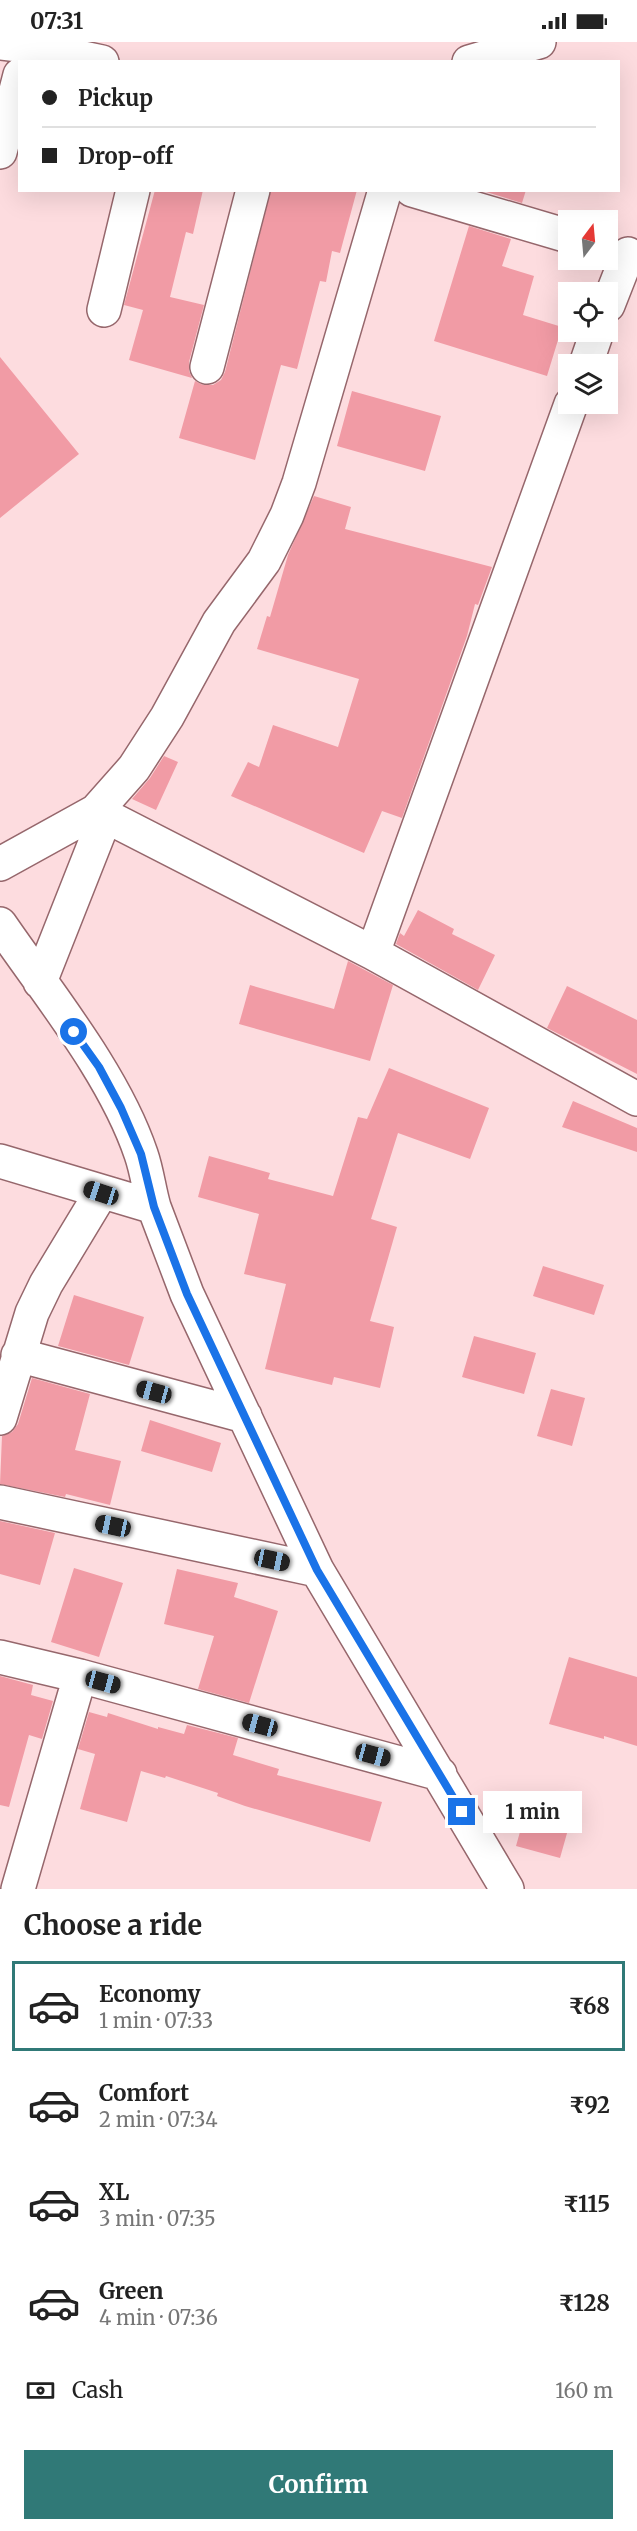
<!DOCTYPE html>
<meta charset="utf-8">
<style>
:root{--surface:#fff;--page:#f2f2f2;--text:#222;--muted:#767676;--line:#e0e0e0;--accent:#307977}
body{margin:0;font-family:Merriweather,serif;background:var(--page);color:var(--text);height:100vh;display:flex;flex-direction:column;font-size:22px;white-space:nowrap}
*{box-sizing:border-box;margin:0}
p{font-size:20px;color:var(--muted)}
.icon{flex:none;width:33px;height:33px;fill:none;stroke:currentColor;stroke-width:2;stroke-linecap:round;stroke-linejoin:round}
.map{position:relative;height:1847px;overflow:hidden}
.sheet{display:flex;flex-direction:column;background:var(--surface);flex:1}
.sheet>*{flex:none}
.guide{position:absolute;left:18px;top:18px;width:602px;height:132px;border-radius:0px;box-shadow:0 6px 24px #0002;display:grid;align-content:center;height:132px;padding:0 24px;background:var(--surface)}
.needle{width:39px;rotate:16deg}
.fabs{position:absolute;left:558px;top:168px;display:grid;gap:12px}
.fabs a{display:grid;place-items:center;width:60px;height:60px;border-radius:0px;background:var(--surface);box-shadow:0 6px 24px #0002;font-size:30px}
.end{position:absolute;width:27px;height:27px;margin:-14px;border:8px solid #1a73e8;background:#fff;box-shadow:0 0 0 3px #fff}
.from{border-radius:50%}
.bubble{position:absolute;height:42px;border-radius:0px;background:var(--surface);box-shadow:0 6px 24px #0002;font-size:20px;font-weight:700;line-height:42px;text-align:center}
.car{position:absolute;width:18px;height:36px;margin:-18px -9px;border-radius:8px;box-shadow:0 0 4px 2px #0007;background:linear-gradient(#222 24%,#8ab4d8 0 40%,#222 0 76%,#8ab4d8 0 86%,#222 0)}
.guide b{display:flex;align-items:center;gap:21px;height:57px;font-size:22px}
.guide b+b{border-top:2px solid var(--line)}
.guide i{width:15px;height:15px;background:var(--text)}
ul{padding:0;list-style:none}
li{display:flex;align-items:center;gap:18px;height:90px;margin:0 12px 9px;padding:0 12px;border:3px solid transparent;border-radius:0px}
li div{flex:1}
li b{display:block;font-size:22px}
li em{font-style:normal;font-weight:700}
li.on{border-color:var(--accent)}
li>.icon{width:54px;height:54px;stroke-width:1.5}
h2{padding:0 24px;font-size:27px;line-height:72px}
.pay{display:flex;align-items:center;gap:15px;height:66px;padding:0 24px;font-size:22px}
.pay p{margin-inline-start:auto}
.cta{display:flex;gap:12px;margin-top:auto;padding:12px 24px}
.cta a{flex:1;height:69px;border-radius:0px;background:var(--accent);color:#fff;font-size:24px;font-weight:700;line-height:69px;text-align:center}
.status{display:flex;justify-content:space-between;align-items:center;height:42px;padding:0 30px;background:var(--surface);direction:ltr}
.status svg{height:16px;fill:currentColor}
.map>svg:first-child{display:block}
.building{fill:#f19ba5}
.lines{fill:none;stroke-linecap:round;stroke-linejoin:round}
.minor-casing{stroke:#96676c;stroke-width:36}
.minor{stroke:#fff;stroke-width:33}
.route{stroke:#1a73e8;stroke-width:8}
</style>
<div class="status"><b>07:31</b><svg viewBox="0 0 49 12"><path d="M0 12V9h3v3zM5 12V6h3v6zM10 12V3h3v9zM15 12V0h3v12zM26 1h20v11H26zM47 4h2v5h-2z"/></svg></div>
<div class="map">
<svg width="637" height="1847" viewBox="0 0 637 1847">
<rect width="100%" height="100%" fill="#fddcdf"/>
<path class="building" d="M155,148H203L193,192L186,190L170,255L204,263L189,320V329L192,336L129,318L143,268L124,263Z
M271,148H357L340,211L332,209L326,240L320,239L297,327L281,323L255,418L179,396L195,339L203,343H213L221,338L225,330Z
M480,148H526L522,161Z
M469,184L511,197L502,224L534,234L523,273L562,285L547,334L434,299Z
M0,315L79,412L0,476Z
M352,349L441,374L425,429L337,404Z
M314,454L351,465L345,487L492,525L478,563L475,562L467,594L402,776L382,769L364,811L231,754L248,720L259,725L273,683L338,705L359,637L257,607L267,574L270,575L288,513Z
M164,714L178,720L156,768L132,757L150,736Z
M418,868L454,887L452,892L495,913L478,948L396,902L400,891L404,894Z
M348,919L393,943L370,1019L239,982L250,943L334,967Z
M567,944L637,978V1032L547,986Z
M389,1026L489,1066L470,1117L398,1091L371,1177L397,1185L370,1279L394,1285L380,1346L334,1335L332,1343L265,1327L286,1242L244,1232L259,1172L198,1155L209,1114L270,1131L268,1137L333,1154L358,1075L367,1077Z
M573,1059L637,1086V1110L562,1085Z
M543,1224L604,1243L594,1273L533,1254Z
M74,1253L144,1275L129,1323L58,1304Z
M474,1294L536,1311L524,1352L462,1335Z
M32,1336L90,1352L75,1408L121,1419L110,1463L66,1452L65,1455L0,1442L2,1394L12,1390L18,1382Z
M551,1347L585,1356L572,1404L537,1394Z
M150,1378L221,1401L212,1430L141,1409Z
M0,1479L55,1491L40,1543L0,1532Z
M74,1526L123,1541L99,1615L51,1600Z
M177,1527L238,1541L234,1555L278,1569L249,1661L198,1647L214,1594L164,1582Z
M569,1615L637,1635V1704L604,1694V1697L549,1682Z
M0,1634L33,1643L31,1653L53,1659L42,1697L29,1693L9,1765L0,1763Z
M89,1670L107,1675L108,1671L158,1687V1685L184,1692L187,1683L238,1696L233,1713L279,1727L277,1733L382,1760L370,1800L245,1764L217,1754L218,1751L166,1734L165,1736L141,1729L127,1780L80,1767L95,1712L78,1707Z
M527,1765L571,1777L560,1816L516,1804Z"/>
<g class="lines">
<defs>
<path id="minor" d="M0,1L27,4L102,20
M469,20L539,0
M0,110L20,33
M412,148L568,194
M608,263L628,212
M104,268L133,148
M586,322L597,290
M207,325L253,148
M96,769L373,911L637,1057
M0,822L96,769L134,726L167,675L219,580L264,519L287,473L299,441L385,148
M0,882C48,952 114,1032 141,1112C147,1129 149,1148 154,1165L0,1119
M373,911L571,362
M40,940L106,773
M154,1165L187,1252L317,1528L507,1847
M18,1313L245,1374
M0,1376L32,1271L46,1242L101,1151
M0,1460L317,1528
M0,1615L80,1634L440,1732
M18,1847L80,1634"/>
</defs>
<use href="#minor" class="minor-casing"/>
<use href="#minor" class="minor"/>
</g>
<g class="lines">
<path class="route" d="M74,990L99,1025L121,1066L141,1112L154,1165L187,1252L317,1528L462,1770"/>
</g>
</svg>
<div class="fabs">
<a><svg class="needle" viewBox="-14 -14 28 28"><path d="M0-13l5 13h-10z" fill="#e53935"/><path d="M0 13l5-13h-10z" fill="#767676"/></svg></a>
<a><svg class="icon" aria-label="locate" viewBox="0 0 24 24"><circle cx="12" cy="12" r="6"/><path d="M12 2v4M12 18v4M2 12h4M18 12h4"/></svg></a>
<a><svg class="icon" aria-label="layers" viewBox="0 0 24 24"><path d="M12 4l9 5-9 5-9-5zM3 14l9 5 9-5"/></svg></a>
</div>
<i class="end from" style="left:74px;top:990px"></i>
<i class="end" style="left:462px;top:1770px"></i>
<div class="bubble" style="left:483px;top:1749px;width:99px">1 min</div>
<i class="car" style="left:101px;top:1151px;rotate:288deg"></i>
<i class="car" style="left:154px;top:1350px;rotate:285deg"></i>
<i class="car" style="left:113px;top:1484px;rotate:282deg"></i>
<i class="car" style="left:272px;top:1518px;rotate:102deg"></i>
<i class="car" style="left:103px;top:1640px;rotate:105deg"></i>
<i class="car" style="left:260px;top:1683px;rotate:285deg"></i>
<i class="car" style="left:373px;top:1713px;rotate:105deg"></i>
<div class="guide">
<b><i class="from"></i>Pickup</b>
<b><i></i>Drop-off</b>
</div>
</div>
<section class="sheet">
<h2>Choose a ride</h2>
<ul>
<li class="on"><svg class="icon" aria-label="car" viewBox="0 0 24 24"><path d="M5 17H2v-5l4-1 3-4h7l3 4 3 1v5h-3M9 17h6M6 11h13"/><circle cx="7" cy="17" r="2"/><circle cx="17" cy="17" r="2"/></svg><div><b>Economy</b><p>1 min · 07:33</p></div><em>₹68</em></li>
<li><svg class="icon" aria-label="car" viewBox="0 0 24 24"><path d="M5 17H2v-5l4-1 3-4h7l3 4 3 1v5h-3M9 17h6M6 11h13"/><circle cx="7" cy="17" r="2"/><circle cx="17" cy="17" r="2"/></svg><div><b>Comfort</b><p>2 min · 07:34</p></div><em>₹92</em></li>
<li><svg class="icon" aria-label="car" viewBox="0 0 24 24"><path d="M5 17H2v-5l4-1 3-4h7l3 4 3 1v5h-3M9 17h6M6 11h13"/><circle cx="7" cy="17" r="2"/><circle cx="17" cy="17" r="2"/></svg><div><b>XL</b><p>3 min · 07:35</p></div><em>₹115</em></li>
<li><svg class="icon" aria-label="car" viewBox="0 0 24 24"><path d="M5 17H2v-5l4-1 3-4h7l3 4 3 1v5h-3M9 17h6M6 11h13"/><circle cx="7" cy="17" r="2"/><circle cx="17" cy="17" r="2"/></svg><div><b>Green</b><p>4 min · 07:36</p></div><em>₹128</em></li>
</ul>
<div class="pay"><svg class="icon" aria-label="cash" viewBox="0 0 24 24"><path d="M3 7h18v10H3z"/><circle cx="12" cy="12" r="2"/></svg>Cash<p>160 m</p></div>
<div class="cta"><a>Confirm</a></div>
</section>
